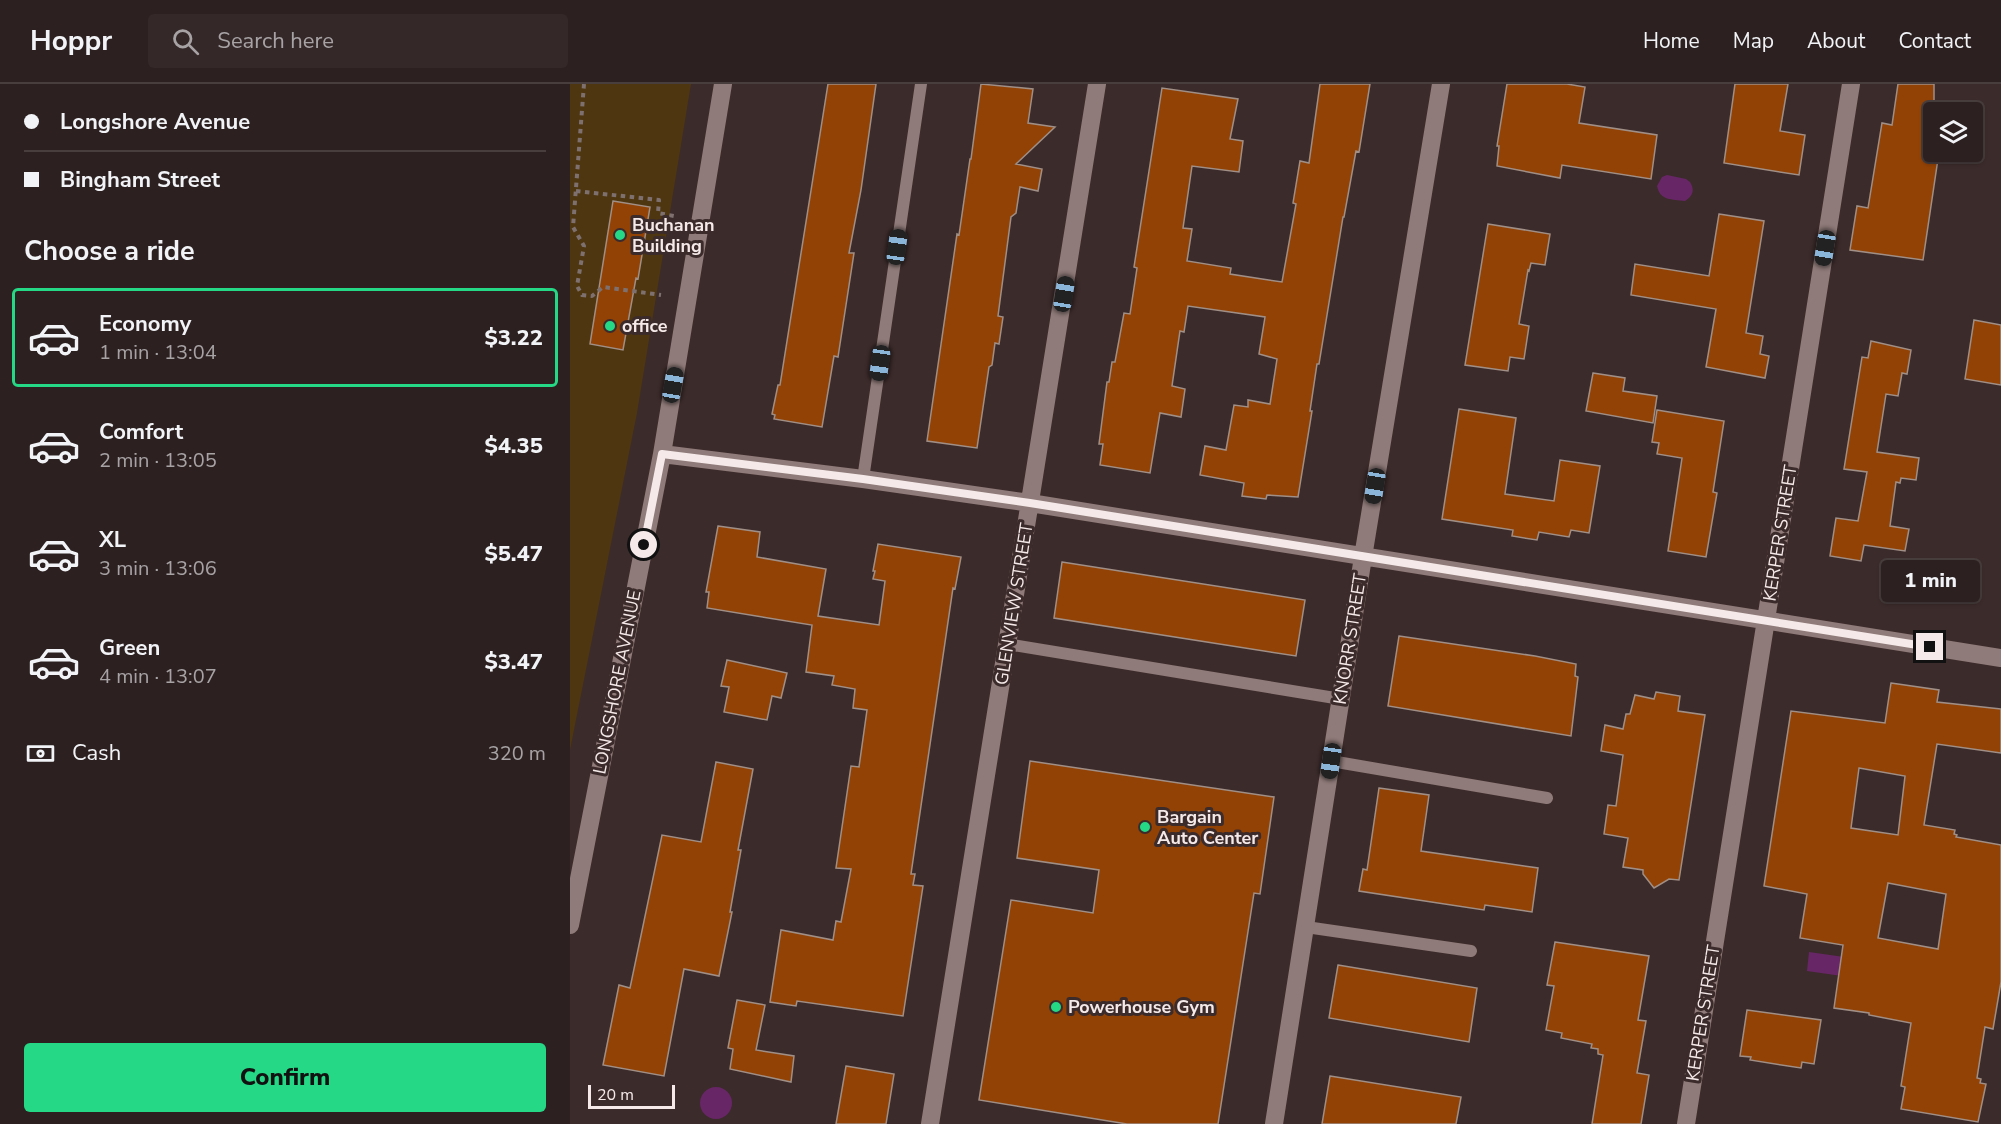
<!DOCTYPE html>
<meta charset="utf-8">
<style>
:root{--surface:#2d2020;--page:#352829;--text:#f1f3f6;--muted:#a7a3a5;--line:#483e3e;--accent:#25d886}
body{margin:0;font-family:"Nunito Sans",sans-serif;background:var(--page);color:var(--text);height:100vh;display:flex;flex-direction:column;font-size:22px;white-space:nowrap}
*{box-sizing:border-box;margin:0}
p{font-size:20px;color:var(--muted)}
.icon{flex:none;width:33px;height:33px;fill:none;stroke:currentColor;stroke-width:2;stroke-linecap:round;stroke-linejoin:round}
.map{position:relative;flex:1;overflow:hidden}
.side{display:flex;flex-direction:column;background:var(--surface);width:570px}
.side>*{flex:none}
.hud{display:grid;align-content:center;height:132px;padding:0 24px;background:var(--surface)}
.fabs{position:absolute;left:1353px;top:18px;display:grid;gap:12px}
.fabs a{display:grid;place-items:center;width:60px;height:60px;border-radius:6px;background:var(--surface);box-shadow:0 2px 4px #0004,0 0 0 2px var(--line);font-size:30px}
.scale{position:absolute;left:18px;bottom:15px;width:87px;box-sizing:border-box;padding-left:6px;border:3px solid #f5eae9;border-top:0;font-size:16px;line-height:21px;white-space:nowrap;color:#f5eae9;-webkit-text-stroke:4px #3c2b2b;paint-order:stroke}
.end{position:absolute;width:27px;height:27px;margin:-14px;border:8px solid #f5eae9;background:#111;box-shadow:0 0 0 3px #111}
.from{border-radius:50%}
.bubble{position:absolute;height:42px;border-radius:6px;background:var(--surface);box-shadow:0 2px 4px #0004,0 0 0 2px var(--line);font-size:20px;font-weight:800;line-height:42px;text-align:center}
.car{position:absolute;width:18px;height:36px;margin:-18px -9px;border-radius:8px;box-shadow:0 0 4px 2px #0007;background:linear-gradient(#222 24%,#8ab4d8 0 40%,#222 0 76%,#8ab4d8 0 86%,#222 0)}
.hud b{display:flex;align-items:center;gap:21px;height:57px;font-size:22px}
.hud b+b{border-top:2px solid var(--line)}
.hud i{width:15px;height:15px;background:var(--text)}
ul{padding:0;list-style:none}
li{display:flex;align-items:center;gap:18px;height:99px;margin:0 12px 9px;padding:0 12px;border:3px solid transparent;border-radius:6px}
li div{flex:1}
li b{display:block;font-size:22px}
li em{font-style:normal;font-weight:800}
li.current{border-color:var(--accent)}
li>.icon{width:54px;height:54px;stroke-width:1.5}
h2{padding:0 24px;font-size:27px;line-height:72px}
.pay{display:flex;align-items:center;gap:15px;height:66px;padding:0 24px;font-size:22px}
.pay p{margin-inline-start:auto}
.primary-button{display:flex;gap:12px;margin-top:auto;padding:12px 24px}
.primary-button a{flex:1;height:69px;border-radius:6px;background:var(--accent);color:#111;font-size:24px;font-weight:800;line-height:69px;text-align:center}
header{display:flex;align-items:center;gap:36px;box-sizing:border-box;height:84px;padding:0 30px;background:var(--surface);border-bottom:2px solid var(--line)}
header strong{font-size:28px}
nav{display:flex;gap:33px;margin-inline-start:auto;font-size:21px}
.search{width:420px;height:54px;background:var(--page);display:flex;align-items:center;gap:15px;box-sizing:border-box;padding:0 21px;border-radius:6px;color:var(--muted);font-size:22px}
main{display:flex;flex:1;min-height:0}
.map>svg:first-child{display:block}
.green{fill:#4e3611}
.water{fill:#672666}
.building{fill:#924205;stroke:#a08f86;stroke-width:1.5;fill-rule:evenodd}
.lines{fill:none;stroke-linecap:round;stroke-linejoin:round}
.path{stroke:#7e706f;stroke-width:4;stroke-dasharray:4.5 4.5;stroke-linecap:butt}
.lane{stroke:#8f7b79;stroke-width:12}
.street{stroke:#8f7b79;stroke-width:18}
.route{stroke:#f5eae9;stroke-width:8}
.poi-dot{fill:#25d886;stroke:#3c2b2b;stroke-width:2}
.labels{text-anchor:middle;stroke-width:6;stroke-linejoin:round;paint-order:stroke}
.poi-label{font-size:18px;font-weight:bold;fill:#f5eae9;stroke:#3c2b2b;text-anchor:start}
.street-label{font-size:18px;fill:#f5eae9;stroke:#3c2b2b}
</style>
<header>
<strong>Hoppr</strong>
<div class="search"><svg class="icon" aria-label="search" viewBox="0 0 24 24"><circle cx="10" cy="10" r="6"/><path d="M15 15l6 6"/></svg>Search here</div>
<nav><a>Home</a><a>Map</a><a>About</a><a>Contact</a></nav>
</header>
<main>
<section class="side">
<div class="hud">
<b><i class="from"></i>Longshore Avenue</b>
<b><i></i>Bingham Street</b>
</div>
<h2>Choose a ride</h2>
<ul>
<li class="current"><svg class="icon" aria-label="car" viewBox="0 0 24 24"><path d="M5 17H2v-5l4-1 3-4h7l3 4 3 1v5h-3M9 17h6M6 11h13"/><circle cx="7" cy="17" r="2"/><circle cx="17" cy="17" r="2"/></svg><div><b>Economy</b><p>1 min · 13:04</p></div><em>$3.22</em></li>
<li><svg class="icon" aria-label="car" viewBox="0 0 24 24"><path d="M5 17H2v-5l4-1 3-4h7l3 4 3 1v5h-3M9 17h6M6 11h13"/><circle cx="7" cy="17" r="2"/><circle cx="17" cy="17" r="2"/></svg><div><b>Comfort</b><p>2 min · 13:05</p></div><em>$4.35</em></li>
<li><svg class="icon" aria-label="car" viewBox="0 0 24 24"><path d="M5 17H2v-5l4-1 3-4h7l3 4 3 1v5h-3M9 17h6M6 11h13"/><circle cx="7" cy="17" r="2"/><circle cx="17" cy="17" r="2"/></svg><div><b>XL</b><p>3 min · 13:06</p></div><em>$5.47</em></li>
<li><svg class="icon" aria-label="car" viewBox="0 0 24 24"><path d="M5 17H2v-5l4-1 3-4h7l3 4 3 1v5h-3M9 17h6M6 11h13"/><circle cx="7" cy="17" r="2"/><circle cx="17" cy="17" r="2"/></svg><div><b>Green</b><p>4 min · 13:07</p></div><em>$3.47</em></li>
</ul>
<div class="pay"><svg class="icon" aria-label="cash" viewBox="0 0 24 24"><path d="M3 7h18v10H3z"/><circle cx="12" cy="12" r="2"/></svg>Cash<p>320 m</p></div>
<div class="primary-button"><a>Confirm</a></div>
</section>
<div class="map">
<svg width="1431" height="1040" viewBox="0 0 1431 1040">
<rect width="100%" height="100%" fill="#3c2b2b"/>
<path class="green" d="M0,0H121L67,329L0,666Z"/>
<path class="water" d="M1097,91L1116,95L1120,98C1125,106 1123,112 1115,117C1102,115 1090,117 1087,102L1092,93Z
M1239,868L1281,874L1279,893L1237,887Z
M130 1019a16 16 0 1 1 32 0a16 16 0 1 1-32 0Z"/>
<path class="building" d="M258,0H306L291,106L279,169H284L268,273L264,272L252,343L204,335L205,331L202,330L208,301H210Z
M411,0L463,5L458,39L485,43L446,80L472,85L468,107L450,103L446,129L441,133L428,232L433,233L429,260L425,259L422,281L419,283L407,364L357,357L387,150L389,151L400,75H401Z
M750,0H800L789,68L786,67L774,133H773L749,280H747L740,327H742L728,413L697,411L696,415L672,412L674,399L630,391L635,362L656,366L664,321L678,323V316L700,320L707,275L689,270L695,233L618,222L614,248L610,247L602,302L615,305L611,333L590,329L580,389L530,381L533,360H529L537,298H539L542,278H545L554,229L560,230L567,184L564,183L592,4L668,15L660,55L673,57L669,88L622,82L613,144L622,145L617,177L661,184L660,190L712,198L726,120L723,119L730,77L739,79Z
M937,0H997L1015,3L1009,39L1087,51L1081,95L992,81L990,94L927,82L929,62H927Z
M1165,0H1218L1210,47L1235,51L1229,91L1154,79Z
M1328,0H1364V68H1369L1353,176L1280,166L1287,122L1298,124L1312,39L1322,41Z
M43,117L80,123L68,195L66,194L53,266L20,260Z
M1149,130L1194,137L1176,249L1193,252L1190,270L1199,272L1195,294L1136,283L1146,225L1061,211L1065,180L1139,192Z
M918,140L980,150L975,181L961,179L959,187L958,186L949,240L959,242L954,275L940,273L938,287L895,281Z
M1404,236L1431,241V301L1395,295Z
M1301,257L1341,266L1337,290L1332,289L1328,312L1316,310L1307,368L1349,374L1346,396L1331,394L1330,399L1326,398L1320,442L1339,445L1335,467L1294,461L1291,477L1260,472L1266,434L1288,437L1297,388L1274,385L1292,273L1298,274Z
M1023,289L1055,294L1053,307L1087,312L1083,339L1016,327Z
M889,325L946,334L935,410L984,417L990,376L1030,382L1019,449L1001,446L999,453L969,448L967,456L942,452L943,446L872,435Z
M1087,326L1154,337L1143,408L1147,409L1136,473L1098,467L1112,374L1087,370L1089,359L1082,358Z
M148,442L190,448L187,473L256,485L248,532L309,541L315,497L303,495L305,487H303L308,460L391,473L385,505L383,504L341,790H345L343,801L353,802L333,932L227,917L226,922L200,918L211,846L263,856L266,837L271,838L281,785L266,784L281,682L289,683L297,626L283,624L285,605L262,601L264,592L236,588L242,541L137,524L139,508H136Z
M492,478L735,516L726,572L484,534Z
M829,552L965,572L1006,580L1005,592L1008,593L1001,652L818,622Z
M157,576L217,589L211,614L202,612L197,636L154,628L159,603L151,602Z
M1321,599L1369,606L1367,618L1431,625V669L1367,660L1354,741L1385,746L1384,750L1387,751L1386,753L1431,761V898L1423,945L1415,943L1407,994L1411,995L1410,999L1416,1000L1408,1038L1331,1025L1335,1003L1331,1002L1341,939L1299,931V929L1264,924L1273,861L1230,854L1237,810L1194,802L1221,627L1315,639ZM1289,684L1335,692L1328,751L1281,744ZM1318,799L1376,810L1368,865L1308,854Z
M1086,608L1110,612L1108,627L1135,631L1109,796L1099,795L1084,804L1073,790V786L1053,783L1058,754L1034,750L1038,721L1046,722L1053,671L1031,667L1035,641L1053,645L1056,630H1060L1065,611L1084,615Z
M460,677L704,713L690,810L684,809L648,1040H557L409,1016L441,816L523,829L529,786L447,774Z
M146,678L183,685L168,766H171L160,828H162L149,892L114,885L94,992L33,981L49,901L60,904L92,751L131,758Z
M809,704L859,711L851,767L968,784L962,828L915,821L914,826L789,807L793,785L797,786Z
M985,858L1079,872L1068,936L1076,937L1067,989L1079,991L1071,1040H1022L1033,971L1028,970V965L1021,964L1022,960L991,954L992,949L976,946L984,902L977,901Z
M768,881L907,904L899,958L759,934Z
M167,916L195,921L186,966L224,972L221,998L160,985L163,965L158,964Z
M1177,926L1251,936L1244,980L1232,978L1231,984L1180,976L1181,973L1170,972Z
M276,982L324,990L316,1040H266Z
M760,992L891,1013L886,1040H752Z"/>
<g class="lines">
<path class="path" d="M14,0L3,143L14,162L7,202L12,211L22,212L33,203L91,211
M6,107L89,116L88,129L104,132"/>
<path class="lane" d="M293,395L351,0
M437,560L771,615
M761,677L977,714
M736,843L901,867"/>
<path class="street" d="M92,370L293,395L460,419L1431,574
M0,841L92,370L153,0
M360,1040L527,0
M704,1040L793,473L871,0
M1116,1040L1281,0"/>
</g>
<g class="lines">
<path class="route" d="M74,461L92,370L293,395L460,419L1360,563"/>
</g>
<g class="poi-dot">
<circle cx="50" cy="151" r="6"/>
<circle cx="40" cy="242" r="6"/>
<circle cx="575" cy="743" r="6"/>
<circle cx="486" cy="923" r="6"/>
</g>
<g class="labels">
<g class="poi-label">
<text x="62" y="147">Buchanan<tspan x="62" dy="21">Building</tspan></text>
<text x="52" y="248">office</text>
<text x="587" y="739">Bargain<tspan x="587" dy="21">Auto Center</tspan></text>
<text x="498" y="929">Powerhouse Gym</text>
</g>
<g class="street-label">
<text transform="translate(1210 449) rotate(-81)" y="6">KERPER STREET</text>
<text transform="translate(444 520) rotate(-81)" y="6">GLENVIEW STREET</text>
<text transform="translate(780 555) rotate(-81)" y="6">KNORR STREET</text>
<text transform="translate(47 598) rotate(-79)" y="6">LONGSHORE AVENUE</text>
<text transform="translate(1133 929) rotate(-81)" y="6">KERPER STREET</text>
</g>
</g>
</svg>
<div class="fabs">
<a><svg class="icon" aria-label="layers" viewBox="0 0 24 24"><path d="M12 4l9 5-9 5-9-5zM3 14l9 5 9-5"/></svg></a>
</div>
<div class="scale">20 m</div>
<i class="end from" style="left:74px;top:461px"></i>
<i class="end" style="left:1360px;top:563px"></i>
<div class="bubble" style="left:1311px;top:476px;width:99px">1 min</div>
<i class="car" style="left:327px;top:163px;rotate:8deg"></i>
<i class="car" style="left:1255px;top:164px;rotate:189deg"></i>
<i class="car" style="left:494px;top:210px;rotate:9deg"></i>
<i class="car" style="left:310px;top:279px;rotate:188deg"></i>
<i class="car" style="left:103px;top:301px;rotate:10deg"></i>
<i class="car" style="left:805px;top:402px;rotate:189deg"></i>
<i class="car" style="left:761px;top:677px;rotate:188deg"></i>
</div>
</main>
